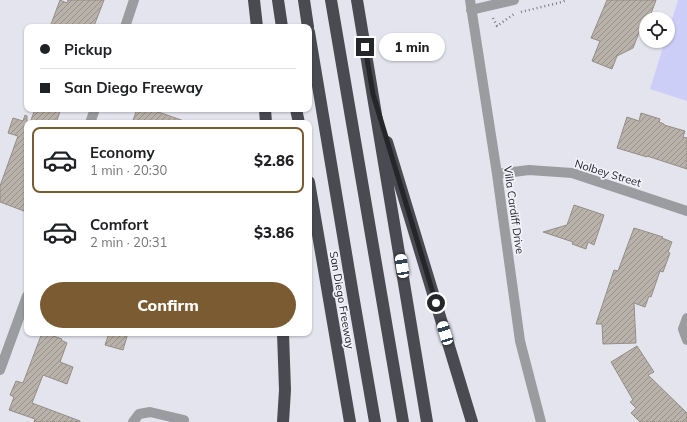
<!DOCTYPE html>
<meta charset="utf-8">
<style>
:root{--surface:#fff;--page:#f2f2f2;--text:#202124;--muted:#757577;--line:#e0e0e0;--accent:#7b5b31}
body{margin:0;font-family:Mulish,sans-serif;background:var(--page);color:var(--text);height:100vh;display:flex;flex-direction:column;font-size:15px;white-space:nowrap}
*{box-sizing:border-box;margin:0}
p{font-size:13px;color:var(--muted)}
.icon{flex:none;width:22px;height:22px;fill:none;stroke:currentColor;stroke-width:2;stroke-linecap:round;stroke-linejoin:round}
.map{position:relative;flex:1;overflow:hidden}
.details{position:absolute;left:24px;top:120px;width:288px;height:216px;display:flex;flex-direction:column;background:var(--surface);border-radius:8px;box-shadow:0 1px 3px #0004}
.details>*{flex:none}
.banner{position:absolute;left:24px;top:24px;width:288px;height:88px;border-radius:8px;box-shadow:0 1px 3px #0004;display:grid;align-content:center;height:88px;padding:0 16px;background:var(--surface)}
.buttons{position:absolute;left:639px;top:12px;display:grid;gap:8px}
.buttons a{display:grid;place-items:center;width:36px;height:36px;border-radius:50%;background:var(--surface);box-shadow:0 1px 3px #0004;font-size:20px}
.end{position:absolute;width:18px;height:18px;margin:-9px;border:5px solid #252629;background:#fff;box-shadow:0 0 0 2px #fff}
.from{border-radius:50%}
.bubble{position:absolute;height:28px;border-radius:14px;background:var(--surface);box-shadow:0 1px 3px #0004;font-size:13px;font-weight:800;line-height:28px;text-align:center}
.car{position:absolute;width:12px;height:24px;margin:-12px -6px;border-radius:5px;box-shadow:0 0 3px 1px #0007;background:linear-gradient(#fff 24%,#345 0 40%,#fff 0 76%,#345 0 86%,#fff 0)}
.banner b{display:flex;align-items:center;gap:14px;height:38px;font-size:15px}
.banner b+b{border-top:1px solid var(--line)}
.banner i{width:10px;height:10px;background:var(--text)}
ul{padding:7px 0 0;list-style:none}
li{display:flex;align-items:center;gap:12px;height:66px;margin:0 8px 6px;padding:0 8px;border:2px solid transparent;border-radius:8px}
li div{flex:1}
li b{display:block;font-size:15px}
li em{font-style:normal;font-weight:800}
li.on{border-color:var(--accent)}
li>.icon{width:36px;height:36px;stroke-width:1.5}
.action{display:flex;gap:8px;margin-top:auto;padding:8px 16px}
.action a{flex:1;height:46px;border-radius:24px;background:var(--accent);color:#fff;font-size:16px;font-weight:800;line-height:46px;text-align:center}
.map>svg:first-child{display:block}
.green{fill:#cccef8}
.building{fill:url(#building-hatch);stroke:#958e86}
.lines{fill:none;stroke-linecap:round;stroke-linejoin:round}
.path{stroke:#7b7c82;stroke-width:2.5;stroke-dasharray:1 3;stroke-linecap:butt}
.minor{stroke:#9b9ca0;stroke-width:10}
.highway{stroke:#4a4a53;stroke-width:12}
.route{stroke:#252629;stroke-width:5}
.labels{text-anchor:middle;stroke-width:3.5;stroke-linejoin:round;paint-order:stroke}
.street-label{font-size:11px;fill:#252629;stroke:#f1f2fc}
</style>
<div class="map">
<svg width="687" height="422" viewBox="0 0 687 422">
<defs>
<pattern id="building-hatch" width="6" height="6" patternUnits="userSpaceOnUse"><rect width="6" height="6" fill="#b9b2aa"/><path d="M-1 1l2-2M0 6l6-6M5 7l2-2" fill="none" stroke="#96918a"/></pattern>
</defs>
<rect width="100%" height="100%" fill="#e4e4ef"/>
<path class="green" d="M678,0H687V101L650,89L665,41H668V32Z"/>
<path class="building" d="M60,0L67,3L68,0H104L94,26L89,24L87,27H50Z
M607,0H656L649,19H645L641,30H640L633,48L617,56L612,69L592,61L600,41L591,38Z
M35,109H61L56,123H30Z
M137,109H150L184,121V123H132Z
M641,113L660,119L659,122L664,124V125L685,131L683,137L687,138V169L647,156V157L617,148L627,117L639,121Z
M25,115L27,116V204L24,211L0,202V186L18,136L8,133L13,118L23,121Z
M574,205L604,215L594,245L588,242L586,249L572,244L573,242L543,232L567,225Z
M634,228L663,237L662,238L672,242L668,252L670,253L663,272L660,271L651,297L649,296L645,307L634,303L636,343L603,344L602,324H596L614,270L618,271Z
M42,333H45L62,339L61,340L67,343L60,362L73,367L67,384L43,375L32,403L80,421V422H34L35,419L9,410L14,397L10,395L16,381L23,383Z
M109,333H128L123,350L105,345Z
M637,346L654,372L648,375L687,413V422H640L631,413L636,408L630,402L633,400L611,362Z"/>
<g class="lines">
<path class="path" d="M521,12L562,2L566,0
M493,18L497,26L514,14"/>
<path class="minor" d="M470,0L497,174L520,341L541,422
M471,10L514,0
M125,27L134,0
M90,123L95,109
M497,174L529,170L572,173L687,211
M687,318L683,329L687,340
M0,370L27,296
M133,422L139,414L150,412L184,420"/>
<path class="highway" d="M254,0L257,27
M278,0L282,27
M304,0L308,27
M331,0L403,422
M357,0L427,422
M309,32L353,295L375,422
M265,109L266,123
M296,109L299,123
M387,142L472,422
M309,182L350,422
M283,422L285,390L283,333"/>
</g>
<g class="lines">
<path class="route" d="M365,47L373,94L436,303"/>
</g>
<g class="labels">
<g class="street-label">
<text transform="translate(608 173) rotate(17)" y="4">Nolbey Street</text>
<text transform="translate(514 210) rotate(82)" y="4">Villa Cardiff Drive</text>
<text transform="translate(342 300) rotate(80)" y="4">San Diego Freeway</text>
</g>
</g>
</svg>
<div class="buttons">
<a><svg class="icon" aria-label="locate" viewBox="0 0 24 24"><circle cx="12" cy="12" r="6"/><path d="M12 2v4M12 18v4M2 12h4M18 12h4"/></svg></a>
</div>
<i class="end from" style="left:436px;top:303px"></i>
<i class="end" style="left:365px;top:47px"></i>
<div class="bubble" style="left:379px;top:33px;width:66px">1 min</div>
<i class="car" style="left:402px;top:266px;rotate:351deg"></i>
<i class="car" style="left:445px;top:333px;rotate:343deg"></i>
<div class="banner">
<b><i class="from"></i>Pickup</b>
<b><i></i>San Diego Freeway</b>
</div>
<section class="details">
<ul>
<li class="on"><svg class="icon" aria-label="car" viewBox="0 0 24 24"><path d="M5 17H2v-5l4-1 3-4h7l3 4 3 1v5h-3M9 17h6M6 11h13"/><circle cx="7" cy="17" r="2"/><circle cx="17" cy="17" r="2"/></svg><div><b>Economy</b><p>1 min · 20:30</p></div><em>$2.86</em></li>
<li><svg class="icon" aria-label="car" viewBox="0 0 24 24"><path d="M5 17H2v-5l4-1 3-4h7l3 4 3 1v5h-3M9 17h6M6 11h13"/><circle cx="7" cy="17" r="2"/><circle cx="17" cy="17" r="2"/></svg><div><b>Comfort</b><p>2 min · 20:31</p></div><em>$3.86</em></li>
</ul>
<div class="action"><a>Confirm</a></div>
</section>
</div>
